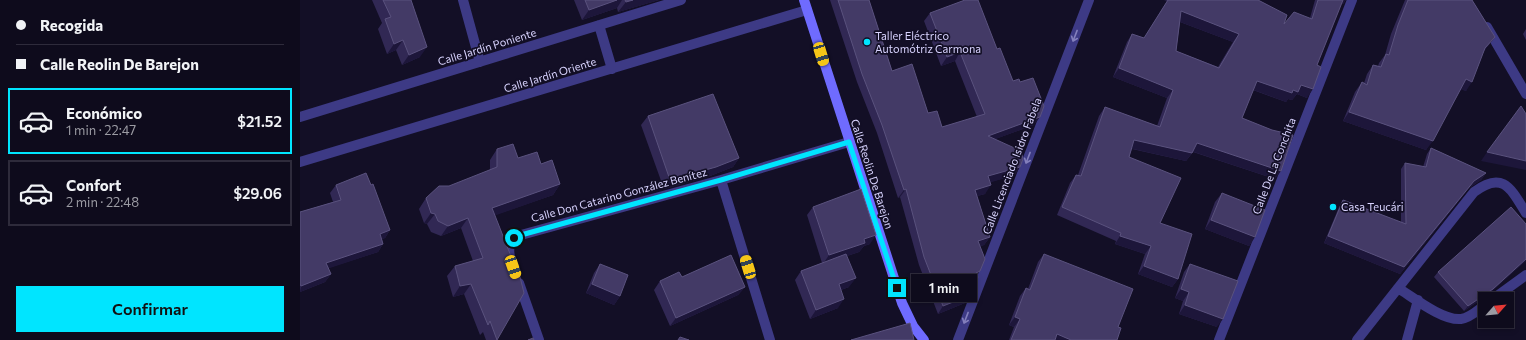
<!DOCTYPE html>
<html lang="es">
<meta charset="utf-8">
<style>
:root{--surface:#0e0b1c;--page:#1c1929;--text:#f1f3f6;--muted:#9b9ba3;--line:#2e2b3b;--accent:#00e5ff}
body{margin:0;font-family:Commissioner,sans-serif;background:var(--page);color:var(--text);height:100vh;display:flex;flex-direction:column;font-size:15px;white-space:nowrap}
*{box-sizing:border-box;margin:0}
p{font-size:13px;color:var(--muted)}
.icon{flex:none;width:22px;height:22px;fill:none;stroke:currentColor;stroke-width:2;stroke-linecap:round;stroke-linejoin:round}
.map{position:relative;flex:1;overflow:hidden}
.panel{display:flex;flex-direction:column;background:var(--surface);width:300px}
.panel>*{flex:none}
.hud{display:grid;align-content:center;height:88px;padding:0 16px;background:var(--surface)}
.needle{width:26px;rotate:63deg}
.buttons{position:absolute;left:1178px;top:292px;display:grid;gap:8px}
.buttons a{display:grid;place-items:center;width:36px;height:36px;border-radius:0px;background:var(--surface);box-shadow:0 2px 6px #0003,0 0 0 1px var(--line);font-size:20px}
.end{position:absolute;width:18px;height:18px;margin:-9px;border:5px solid #00e5ff;background:#111;box-shadow:0 0 0 2px #111}
.from{border-radius:50%}
.bubble{position:absolute;height:28px;border-radius:0px;background:var(--surface);box-shadow:0 2px 6px #0003,0 0 0 1px var(--line);font-size:13px;font-weight:600;line-height:28px;text-align:center}
.car{position:absolute;width:12px;height:24px;margin:-12px -6px;border-radius:5px;box-shadow:0 0 3px 1px #0007;background:linear-gradient(#f5c518 24%,#345 0 40%,#f5c518 0 76%,#345 0 86%,#f5c518 0)}
.hud b{display:flex;align-items:center;gap:14px;height:38px;font-size:15px}
.hud b+b{border-top:1px solid var(--line)}
.hud i{width:10px;height:10px;background:var(--text)}
ul{padding:0;list-style:none}
li{display:flex;align-items:center;gap:12px;height:66px;margin:0 8px 6px;padding:0 8px;border:2px solid var(--line);border-radius:0px}
li div{flex:1}
li b{display:block;font-size:15px}
li em{font-style:normal;font-weight:600}
li.current{border-color:var(--accent)}
li>.icon{width:36px;height:36px;stroke-width:1.5}
.button{display:flex;gap:8px;margin-top:auto;padding:8px 16px}
.button a{flex:1;height:46px;border-radius:0px;background:var(--accent);color:#111;font-size:16px;font-weight:600;line-height:46px;text-align:center}
main{display:flex;flex:1;min-height:0}
.map>svg:first-child{display:block}
.lines{fill:none;stroke-linecap:round;stroke-linejoin:round}
.service{stroke:#3d3a85;stroke-width:10}
.minor{stroke:#3d3a85;stroke-width:10}
.tertiary{stroke:#3d3a85;stroke-width:10}
.secondary{stroke:#6f6bff;stroke-width:10}
.wall{fill:#312854;fill-rule:evenodd}
.shaded-wall{fill:#1d163a}
.building{fill:#433a66;stroke:#5a527e;fill-rule:evenodd}
.oneway{stroke:#837fbc}
.route{stroke:#00e5ff;stroke-width:5}
.poi-dot{fill:#00e5ff;stroke:#130f26;stroke-width:1.5}
.labels{text-anchor:middle;stroke-width:3.5;stroke-linejoin:round;paint-order:stroke}
.poi-label{font-size:11px;fill:#d9d4ff;stroke:#130f26;text-anchor:start}
.street-label{font-size:11px;fill:#d9d4ff;stroke:#130f26}
</style>
<main>
<section class="panel">
<div class="hud">
<b><i class="from"></i>Recogida</b>
<b><i></i>Calle Reolin De Barejon</b>
</div>
<ul>
<li class="current"><svg class="icon" aria-label="car" viewBox="0 0 24 24"><path d="M5 17H2v-5l4-1 3-4h7l3 4 3 1v5h-3M9 17h6M6 11h13"/><circle cx="7" cy="17" r="2"/><circle cx="17" cy="17" r="2"/></svg><div><b>Económico</b><p>1 min · 22:47</p></div><em>$21.52</em></li>
<li><svg class="icon" aria-label="car" viewBox="0 0 24 24"><path d="M5 17H2v-5l4-1 3-4h7l3 4 3 1v5h-3M9 17h6M6 11h13"/><circle cx="7" cy="17" r="2"/><circle cx="17" cy="17" r="2"/></svg><div><b>Confort</b><p>2 min · 22:48</p></div><em>$29.06</em></li>
</ul>
<div class="button"><a>Confirmar</a></div>
</section>
<div class="map">
<svg width="1226" height="340" viewBox="0 0 1226 340">
<rect width="100%" height="100%" fill="#130f26"/>
<g class="lines">
<path class="service" d="M1098,288C1114,298 1143,321 1161,319C1170,318 1178,310 1185,305
M1193,299L1226,275
M1057,340L1174,192C1203,170 1211,189 1226,213
M1107,340L1118,300"/>
<path class="minor" d="M163,0L180,62
M299,25L312,69
M1187,27L1226,94
M0,117L381,0
M0,162L507,10
M421,180L470,340
M212,263C207,250 208,241 221,235L421,180L549,142
M219,283L239,340
M919,340L1052,0"/>
<path class="tertiary" d="M658,340L789,0"/>
<path class="secondary" d="M504,0L602,303L613,326L624,340"/>
</g>
<path class="wall" d="M72,0H111L120,57L102,65L96,50L87,54L78,29L82,23Z
M274,0H359L318,12L317,8L282,20Z
M530,0H569L592,71L628,113L642,127L677,117L655,61L641,66L624,21L630,13L697,49L734,125L695,139L715,175L690,182L685,194L677,196L690,237L684,245L680,246L677,275L676,282L671,289L665,303L638,314L619,265L600,197L598,198L577,133L557,82Z
M864,0H958L984,24L1010,18L1015,0H1046L1043,4H1041L1017,65L1007,98L997,94L992,100L988,99L986,102L953,90L942,118L975,179L893,152L886,161L832,149L829,157L860,223L878,279L872,287L838,274L845,254L815,244L816,241L757,215L770,183L776,175H778L799,116L805,107L857,126L867,98L813,77L827,42L832,34L844,38L867,1ZM880,22L933,42L918,67L876,51Z
M1105,0H1172L1195,37L1184,51L1166,91L1161,89L1126,150L1043,121L1055,92L1062,82L1064,83L1067,74L1073,65L1078,66L1079,63L1085,55L1091,34Z
M1226,29V40L1223,34Z
M348,116L439,158L433,167L410,176L364,189L341,125Z
M1131,148L1186,173L1181,180L1169,188L1100,274L1024,243L1039,207L1043,200L1101,223V169L1105,163L1123,167L1127,154Z
M197,149L218,158L241,164L260,184L253,195L195,215L197,340H186L183,332L180,335L164,294L153,297L147,276L155,266L173,261L161,228L141,236L131,232L127,224L124,223L119,209L126,198L190,170V160Z
M36,185L90,230L85,238L82,239L83,244L78,252L28,268L31,274L25,282L0,292V212L33,202L30,193Z
M922,193L955,237L949,246L905,229L915,202Z
M513,207L570,244L564,246L559,252L547,256L549,287L541,290L538,308L510,319L495,280L501,271L522,263L507,215Z
M744,254L818,327L817,340H709L714,327L709,325L720,296L726,288L728,289L738,262Z
M300,264L320,296L314,305L286,293L294,273Z
M890,264L917,327L879,314L883,301L875,298L884,272Z
M1138,272L1189,294L1164,311L1134,277Z
M360,281L445,287L438,295L370,326L354,290Z"/>
<path class="shaded-wall" d="M317,0H322L317,8L282,20L289,10Z
M333,0H359L318,12L326,2Z
M1041,0H1046L1043,4L1039,3Z
M881,11L939,34L933,42L875,20Z
M1195,37L1188,46L1178,58L1185,48Z
M103,40L96,50L87,54L94,44Z
M127,47L120,57L102,65L109,55Z
M660,52L655,61L641,66L647,57Z
M819,68L873,90L867,98L813,77Z
M1166,79L1172,82L1166,91L1159,89Z
M957,81L993,90L1001,85L1013,89L1007,98L997,94L992,100L988,99L986,102L951,89Z
M1049,112L1133,141L1126,150L1043,121Z
M740,117L734,125L682,144L688,136Z
M834,140L892,153L886,161L829,148Z
M897,143L981,171L975,179L891,151Z
M1187,152L1226,161V170L1181,161Z
M439,158L433,167L410,176L364,189L370,180Z
M720,167L715,175L682,185L688,176Z
M1186,173L1181,180L1169,188L1100,274L1024,243L1028,236L1104,267L1174,181Z
M260,184L253,195L185,219L192,208Z
M691,185L685,194L670,198L675,190Z
M606,189L600,197L598,198L604,190Z
M131,213L135,214L127,224L124,223Z
M168,218L161,228L141,236L148,226Z
M911,220L955,237L949,246L905,229Z
M90,230L85,238L74,242L80,234Z
M576,235L570,244L564,246L559,252L523,264L529,255L564,239Z
M820,236L851,246L845,254L815,244Z
M690,237L684,245L672,249L678,241Z
M83,244L78,252L21,271L26,263Z
M1226,259V261L1189,294L1164,311L1168,306Z
M844,266L878,279L872,287L838,274Z
M31,274L25,282L0,292L1,286Z
M556,278L549,287L532,293L539,284Z
M676,282L670,290V285Z
M171,284L164,294L153,297L160,286Z
M292,284L320,296L314,305L286,293Z
M445,287L438,295L370,326L376,318Z
M881,289L889,292L883,301L875,298Z
M671,295L665,303L638,314L643,306Z
M544,299L538,308L510,319L516,310Z
M885,305L923,319L917,327L879,314Z
M715,317L720,319L714,327L709,325Z
M757,334L771,340H753Z"/>
<path class="building" d="M83,0H111L127,47L109,55L103,40L94,44L85,19L91,17Z
M285,0H317L289,10Z
M325,0H333L326,2Z
M538,0H569L592,71L612,64L628,113L637,111L642,127L685,114L660,52L647,57L630,13L665,0H678L697,49L700,48L713,81L719,79L720,82L733,78L744,106L740,117L688,136L721,151L723,159L720,167L688,176L691,185L675,190L690,237L678,241L685,259L680,271L676,273L678,277L676,282L670,285L672,291L671,295L643,306L624,257L606,189L604,190L582,125L562,74Z
M868,0H958L987,15L984,24L994,12L1012,19L1018,0H1043L1017,65L1021,67L1013,89L1001,85L998,92L993,90L992,93L957,81L942,118L972,130L993,135L981,171L897,143L892,153L834,140L829,157L881,178L860,223L892,234L878,279L844,266L851,246L820,236L821,233L762,207L776,175L781,176L805,107L860,127L873,90L819,68L832,34L844,38ZM881,11L939,34L919,68L876,51Z
M1108,0H1172L1195,37L1185,48L1172,82L1166,79L1133,141L1049,112L1062,82L1067,85L1073,65L1081,67L1086,54L1089,55L1098,25Z
M413,94L439,158L416,167L370,180L348,116Z
M1221,106L1226,114V161L1187,152Z
M213,144L218,158L237,152L241,164L252,160L260,184L192,208L216,269H218L224,293L197,340L190,321L188,325L171,284L160,286L155,266L183,258L168,218L148,226L138,221L135,214L131,213L126,198L139,186H149L197,167V149Z
M1131,148L1186,173L1174,181L1104,267L1028,236L1043,200L1106,224L1105,163L1126,167Z
M66,173L71,185L73,184L90,230L80,234L83,244L26,263L31,274L1,286L0,284V212L41,200L36,185Z
M561,189L576,235L564,239L565,243L529,255L513,207Z
M922,193L965,210L955,237L911,220Z
M1211,207L1226,224V259L1193,289L1168,306L1138,272Z
M546,254L556,278L539,284L544,299L516,310L501,271Z
M744,254L833,289L818,327L821,328L817,340H771L757,334L755,340H711L720,319L715,317L726,288L730,290Z
M431,255L445,287L376,318L360,281L379,272L382,277Z
M300,264L328,275L320,296L292,284Z
M890,264L938,281L923,319L885,305L889,292L881,289Z
M610,323L614,340H551Z
M380,337L389,340H378Z
M233,338L234,340H228Z"/>
<defs><path id="oneway-shaft" d="M-6 0H5M1.5-3L5.5 0L1.5 3" fill="none" stroke-width="1.6" stroke-linecap="round" stroke-linejoin="round"/></defs>
<g class="oneway">
<use href="#oneway-shaft" transform="translate(775 36) rotate(111)"/>
<use href="#oneway-shaft" transform="translate(728 158) rotate(111)"/>
<use href="#oneway-shaft" transform="translate(666 318) rotate(111)"/>
</g>
<g class="lines">
<path class="route" d="M214,238L221,235L421,180L549,142L597,288"/>
</g>
<g class="poi-dot">
<circle cx="567" cy="42" r="4"/>
<circle cx="1033" cy="207" r="4"/>
</g>
<g class="labels">
<g class="poi-label">
<text x="575" y="40">Taller Eléctrico<tspan x="575" dy="13">Automótriz Carmona</tspan></text>
<text x="1041" y="211">Casa Teucári</text>
</g>
<g class="street-label">
<text transform="translate(187 47) rotate(-17)" y="4">Calle Jardín Poniente</text>
<text transform="translate(250 75) rotate(-17)" y="4">Calle Jardín Oriente</text>
<text transform="translate(712 166) rotate(-69)" y="4">Calle Licenciado Isidro Fabela</text>
<text transform="translate(974 166) rotate(-69)" y="4">Calle De La Conchita</text>
<text transform="translate(572 174) rotate(72)" y="4">Calle Reolin De Barejon</text>
<text transform="translate(319 195) rotate(-15)" y="4">Calle Don Catarino González Benítez</text>
</g>
</g>
</svg>
<div class="buttons">
<a><svg class="needle" viewBox="-14 -14 28 28"><path d="M0-13l5 13h-10z" fill="#e53935"/><path d="M0 13l5-13h-10z" fill="#9b9ba3"/></svg></a>
</div>
<i class="end from" style="left:214px;top:238px"></i>
<i class="end" style="left:597px;top:288px"></i>
<div class="bubble" style="left:611px;top:274px;width:66px">1 min</div>
<i class="car" style="left:521px;top:54px;rotate:163deg"></i>
<i class="car" style="left:213px;top:267px;rotate:161deg"></i>
<i class="car" style="left:448px;top:267px;rotate:343deg"></i>
</div>
</main>
